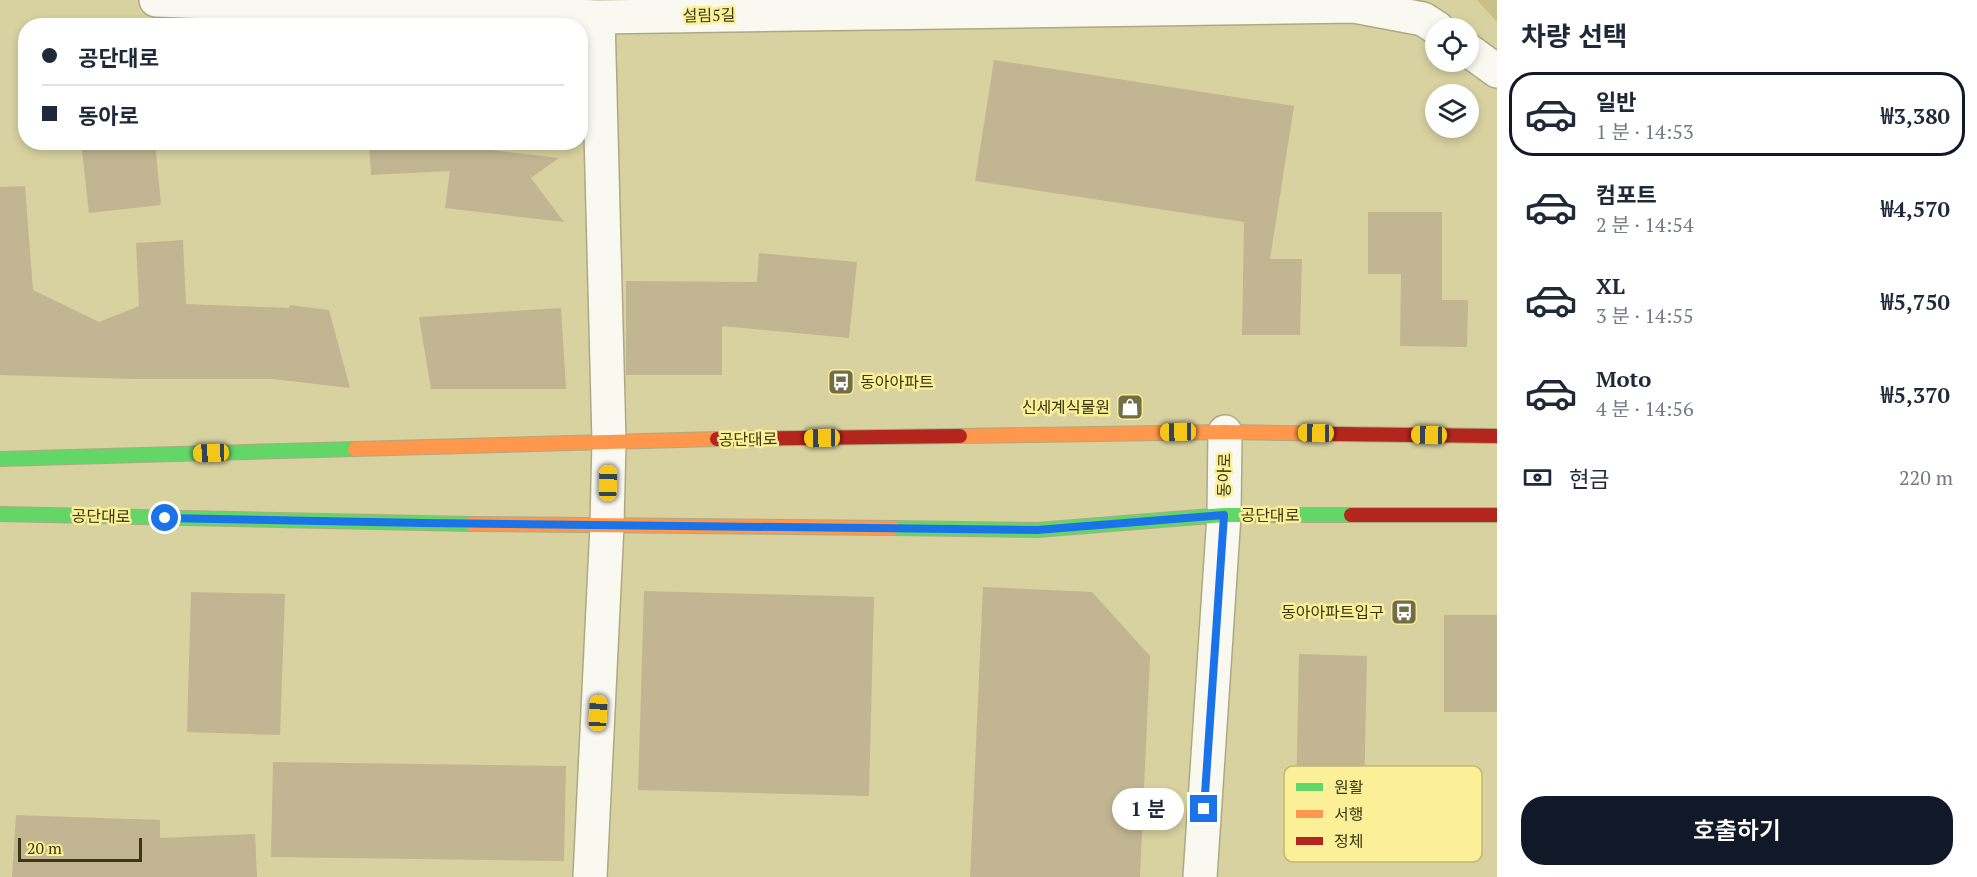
<!DOCTYPE html>
<html lang="ko">
<meta charset="utf-8">
<style>
:root{--surface:#fff;--page:#f2f2f3;--text:#1f2937;--muted:#747a83;--line:#e0e1e3;--accent:#111827}
body{margin:0;font-family:"PT Serif","Noto Sans KR",serif;background:var(--page);color:var(--text);height:100vh;display:flex;flex-direction:column;font-size:22px;white-space:nowrap}
*{box-sizing:border-box;margin:0}
p{font-size:20px;color:var(--muted)}
.icon{flex:none;width:33px;height:33px;fill:none;stroke:currentColor;stroke-width:2;stroke-linecap:round;stroke-linejoin:round}
.map{position:relative;flex:1;overflow:hidden}
.panel{display:flex;flex-direction:column;background:var(--surface);width:480px}
.panel>*{flex:none}
.top-card{position:absolute;left:18px;top:18px;width:570px;height:132px;border-radius:24px;box-shadow:0 3px 9px #0003;display:grid;align-content:center;height:132px;padding:0 24px;background:var(--surface)}
.buttons{position:absolute;left:1425px;top:18px;display:grid;gap:12px}
.buttons a{display:grid;place-items:center;width:54px;height:54px;border-radius:50%;background:var(--surface);box-shadow:0 3px 9px #0003;font-size:30px}
.scale{position:absolute;left:18px;bottom:15px;width:124px;box-sizing:border-box;padding-left:6px;border:3px solid #3c3713;border-top:0;font-size:16px;line-height:21px;white-space:nowrap;color:#3c3713;-webkit-text-stroke:4px #fbf098;paint-order:stroke}
.end{position:absolute;width:27px;height:27px;margin:-14px;border:8px solid #1a73e8;background:#fff;box-shadow:0 0 0 3px #fff}
.from{border-radius:50%}
.bubble{position:absolute;height:42px;border-radius:21px;background:var(--surface);box-shadow:0 3px 9px #0003;font-size:20px;font-weight:600;line-height:42px;text-align:center}
.car{position:absolute;width:18px;height:36px;margin:-18px -9px;border-radius:8px;box-shadow:0 0 4px 2px #0007;background:linear-gradient(#f5c518 24%,#345 0 40%,#f5c518 0 76%,#345 0 86%,#f5c518 0)}
.top-card b{display:flex;align-items:center;gap:21px;height:57px;font-size:22px}
.top-card b+b{border-top:2px solid var(--line)}
.top-card i{width:15px;height:15px;background:var(--text)}
ul{padding:0;list-style:none}
li{display:flex;align-items:center;gap:18px;height:84px;margin:0 12px 9px;padding:0 12px;border:3px solid transparent;border-radius:24px}
li div{flex:1}
li b{display:block;font-size:22px}
li em{font-style:normal;font-weight:600}
li.current{border-color:var(--accent)}
li>.icon{width:54px;height:54px;stroke-width:1.5}
h2{padding:0 24px;font-size:27px;line-height:72px}
.pay{display:flex;align-items:center;gap:15px;height:66px;padding:0 24px;font-size:22px}
.pay p{margin-inline-start:auto}
.cta{display:flex;gap:12px;margin-top:auto;padding:12px 24px}
.cta a{flex:1;height:69px;border-radius:24px;background:var(--accent);color:#fff;font-size:24px;font-weight:600;line-height:69px;text-align:center}
main{display:flex;flex:1;min-height:0}
.map>svg:first-child{display:block}
.green{fill:#c8c087}
.building{fill:#c1b691}
.lines{fill:none;stroke-linecap:round;stroke-linejoin:round}
.street-casing{stroke:#aea982;stroke-width:36}
.fast-casing{stroke:#aea982;stroke-width:16}
.slow-casing{stroke:#aea982;stroke-width:16}
.jam-casing{stroke:#aea982;stroke-width:16}
.street{stroke:#f9f8f1;stroke-width:33}
.fast{stroke:#63d668;stroke-width:14}
.slow{stroke:#ff974d;stroke-width:14}
.jam{stroke:#b3261e;stroke-width:14}
.route{stroke:#1a73e8;stroke-width:8}
.labels{text-anchor:middle;stroke-width:5;stroke-linejoin:round;paint-order:stroke}
.street-label{font-size:16px;fill:#3c3713;stroke:#fbf098}
.poi-label{font-size:16px;fill:#3c3713;stroke:#fbf098;text-anchor:end}
.key{fill:#fbf098;stroke:#c2b870;stroke-width:1.5}
.key-label{font-size:16px;fill:#3c3713}
</style>
<main>
<div class="map">
<svg width="1497" height="877" viewBox="0 0 1497 877">
<rect width="100%" height="100%" fill="#d8d2a1"/>
<path class="green" d="M1477,0H1497V22Z"/>
<path class="building" d="M994,60L1294,106L1270,259H1302L1300,335H1242L1244,222L975,181Z
M81,142H155L161,205L89,213Z
M369,142H482L483,149L559,158L531,178L564,222L445,208L450,171L371,175Z
M25,186L33,290L99,322L139,306L136,243L183,240L186,304L289,308L290,305L329,310L350,388L273,379H133L0,375V187Z
M1368,212H1442V300H1468L1467,347L1400,346L1401,274H1368Z
M759,253L857,262L849,338L722,326V375H626V281L757,282Z
M561,308L566,389H431L419,317Z
M983,587L1092,592L1150,656L1140,877H970Z
M644,591L874,597L869,796L638,790Z
M191,592L285,594L280,735L187,732Z
M1444,615H1497V712H1444Z
M1299,654L1367,656L1364,802L1296,801Z
M273,762L566,766L564,861L271,857Z
M16,815L160,820V838L255,834L257,877H12Z"/>
<g class="lines">
<defs>
<path id="street" d="M156,0L598,17L1354,6L1423,19L1437,28
M1468,50L1497,71
M590,877L607,525L609,441L598,17
M1200,877L1224,515L1225,432"/>
<path id="fast" d="M0,459L355,449
M0,514L472,524
M893,528L1037,530L1224,515H1351"/>
<path id="slow" d="M960,436L1225,432L1334,434
M355,449L717,439
M472,524L893,528"/>
<path id="jam" d="M1334,434L1497,436
M717,439L960,436
M1351,515H1497"/>
</defs>
<use href="#street" class="street-casing"/>
<use href="#fast" class="fast-casing"/>
<use href="#slow" class="slow-casing"/>
<use href="#jam" class="jam-casing"/>
<use href="#street" class="street"/>
<use href="#fast" class="fast"/>
<use href="#slow" class="slow"/>
<use href="#jam" class="jam"/>
</g>
<g class="lines">
<path class="route" d="M165,518L424,523L1037,530L1224,515L1204,809"/>
</g>
<defs>
<symbol id="bus-square" viewBox="-11 -11 22 22"><rect x="-9" y="-9" width="18" height="18" rx="4" fill="#736d45" stroke="#fbf098"/><path d="M-5-6H5V4H4V6H2V4H-2V6H-4V4H-5ZM-3.5-4V0h7V-4ZM-3.5 1.2v1.5H-2V1.2ZM2 1.2v1.5H3.5V1.2Z" fill="#fff"/></symbol>
<symbol id="shop-square" viewBox="-11 -11 22 22"><rect x="-9" y="-9" width="18" height="18" rx="4" fill="#736d45" stroke="#fbf098"/><path d="M-5-2.5h2.3a2.7 3.5 0 0 1 5.4 0H5L5.5 6h-11ZM-1.5-2.5h3a1.5 2.3 0 0 0-3 0Z" fill="#fff"/></symbol>
</defs>
<g fill-rule="evenodd">
<use href="#bus-square" x="826" y="367" width="30" height="30"/>
<use href="#shop-square" x="1115" y="392" width="30" height="30"/>
<use href="#bus-square" x="1389" y="597" width="30" height="30"/>
</g>
<g class="labels">
<g class="street-label">
<text transform="translate(709 15) rotate(-1)" y="6">설림5길</text>
<text transform="translate(748 439) rotate(-1)" y="6">공단대로</text>
<text transform="translate(1224 475) rotate(-89)" y="6">동아로</text>
<text x="1270" y="521">공단대로</text>
<text transform="translate(101 516) rotate(1)" y="6">공단대로</text>
</g>
<g class="poi-label">
<text x="860" y="388" text-anchor="start">동아아파트</text>
<text x="1110" y="413">신세계식물원</text>
<text x="1384" y="618">동아아파트입구</text>
</g>
</g>
<rect x="1284" y="766" width="198" height="96" rx="9" class="key"/>
<rect x="1296" y="783" width="27" height="8" fill="#63d668"/>
<rect x="1296" y="810" width="27" height="8" fill="#ff974d"/>
<rect x="1296" y="837" width="27" height="8" fill="#b3261e"/>
<g class="key-label">
<text x="1334" y="793">원활</text>
<text x="1334" y="820">서행</text>
<text x="1334" y="847">정체</text>
</g>
</svg>
<div class="buttons">
<a><svg class="icon" aria-label="locate" viewBox="0 0 24 24"><circle cx="12" cy="12" r="6"/><path d="M12 2v4M12 18v4M2 12h4M18 12h4"/></svg></a>
<a><svg class="icon" aria-label="layers" viewBox="0 0 24 24"><path d="M12 4l9 5-9 5-9-5zM3 14l9 5 9-5"/></svg></a>
</div>
<div class="scale">20 m</div>
<i class="end from" style="left:165px;top:518px"></i>
<i class="end" style="left:1204px;top:809px"></i>
<div class="bubble" style="left:1112px;top:788px;width:72px">1 분</div>
<i class="car" style="left:1178px;top:432px;rotate:269deg"></i>
<i class="car" style="left:1316px;top:433px;rotate:271deg"></i>
<i class="car" style="left:1429px;top:435px;rotate:271deg"></i>
<i class="car" style="left:822px;top:438px;rotate:269deg"></i>
<i class="car" style="left:211px;top:453px;rotate:268deg"></i>
<i class="car" style="left:608px;top:483px;rotate:1deg"></i>
<i class="car" style="left:598px;top:713px;rotate:3deg"></i>
<div class="top-card">
<b><i class="from"></i>공단대로</b>
<b><i></i>동아로</b>
</div>
</div>
<section class="panel">
<h2>차량 선택</h2>
<ul>
<li class="current"><svg class="icon" aria-label="car" viewBox="0 0 24 24"><path d="M5 17H2v-5l4-1 3-4h7l3 4 3 1v5h-3M9 17h6M6 11h13"/><circle cx="7" cy="17" r="2"/><circle cx="17" cy="17" r="2"/></svg><div><b>일반</b><p>1 분 · 14:53</p></div><em>₩3,380</em></li>
<li><svg class="icon" aria-label="car" viewBox="0 0 24 24"><path d="M5 17H2v-5l4-1 3-4h7l3 4 3 1v5h-3M9 17h6M6 11h13"/><circle cx="7" cy="17" r="2"/><circle cx="17" cy="17" r="2"/></svg><div><b>컴포트</b><p>2 분 · 14:54</p></div><em>₩4,570</em></li>
<li><svg class="icon" aria-label="car" viewBox="0 0 24 24"><path d="M5 17H2v-5l4-1 3-4h7l3 4 3 1v5h-3M9 17h6M6 11h13"/><circle cx="7" cy="17" r="2"/><circle cx="17" cy="17" r="2"/></svg><div><b>XL</b><p>3 분 · 14:55</p></div><em>₩5,750</em></li>
<li><svg class="icon" aria-label="car" viewBox="0 0 24 24"><path d="M5 17H2v-5l4-1 3-4h7l3 4 3 1v5h-3M9 17h6M6 11h13"/><circle cx="7" cy="17" r="2"/><circle cx="17" cy="17" r="2"/></svg><div><b>Moto</b><p>4 분 · 14:56</p></div><em>₩5,370</em></li>
</ul>
<div class="pay"><svg class="icon" aria-label="cash" viewBox="0 0 24 24"><path d="M3 7h18v10H3z"/><circle cx="12" cy="12" r="2"/></svg>현금<p>220 m</p></div>
<div class="cta"><a>호출하기</a></div>
</section>
</main>
